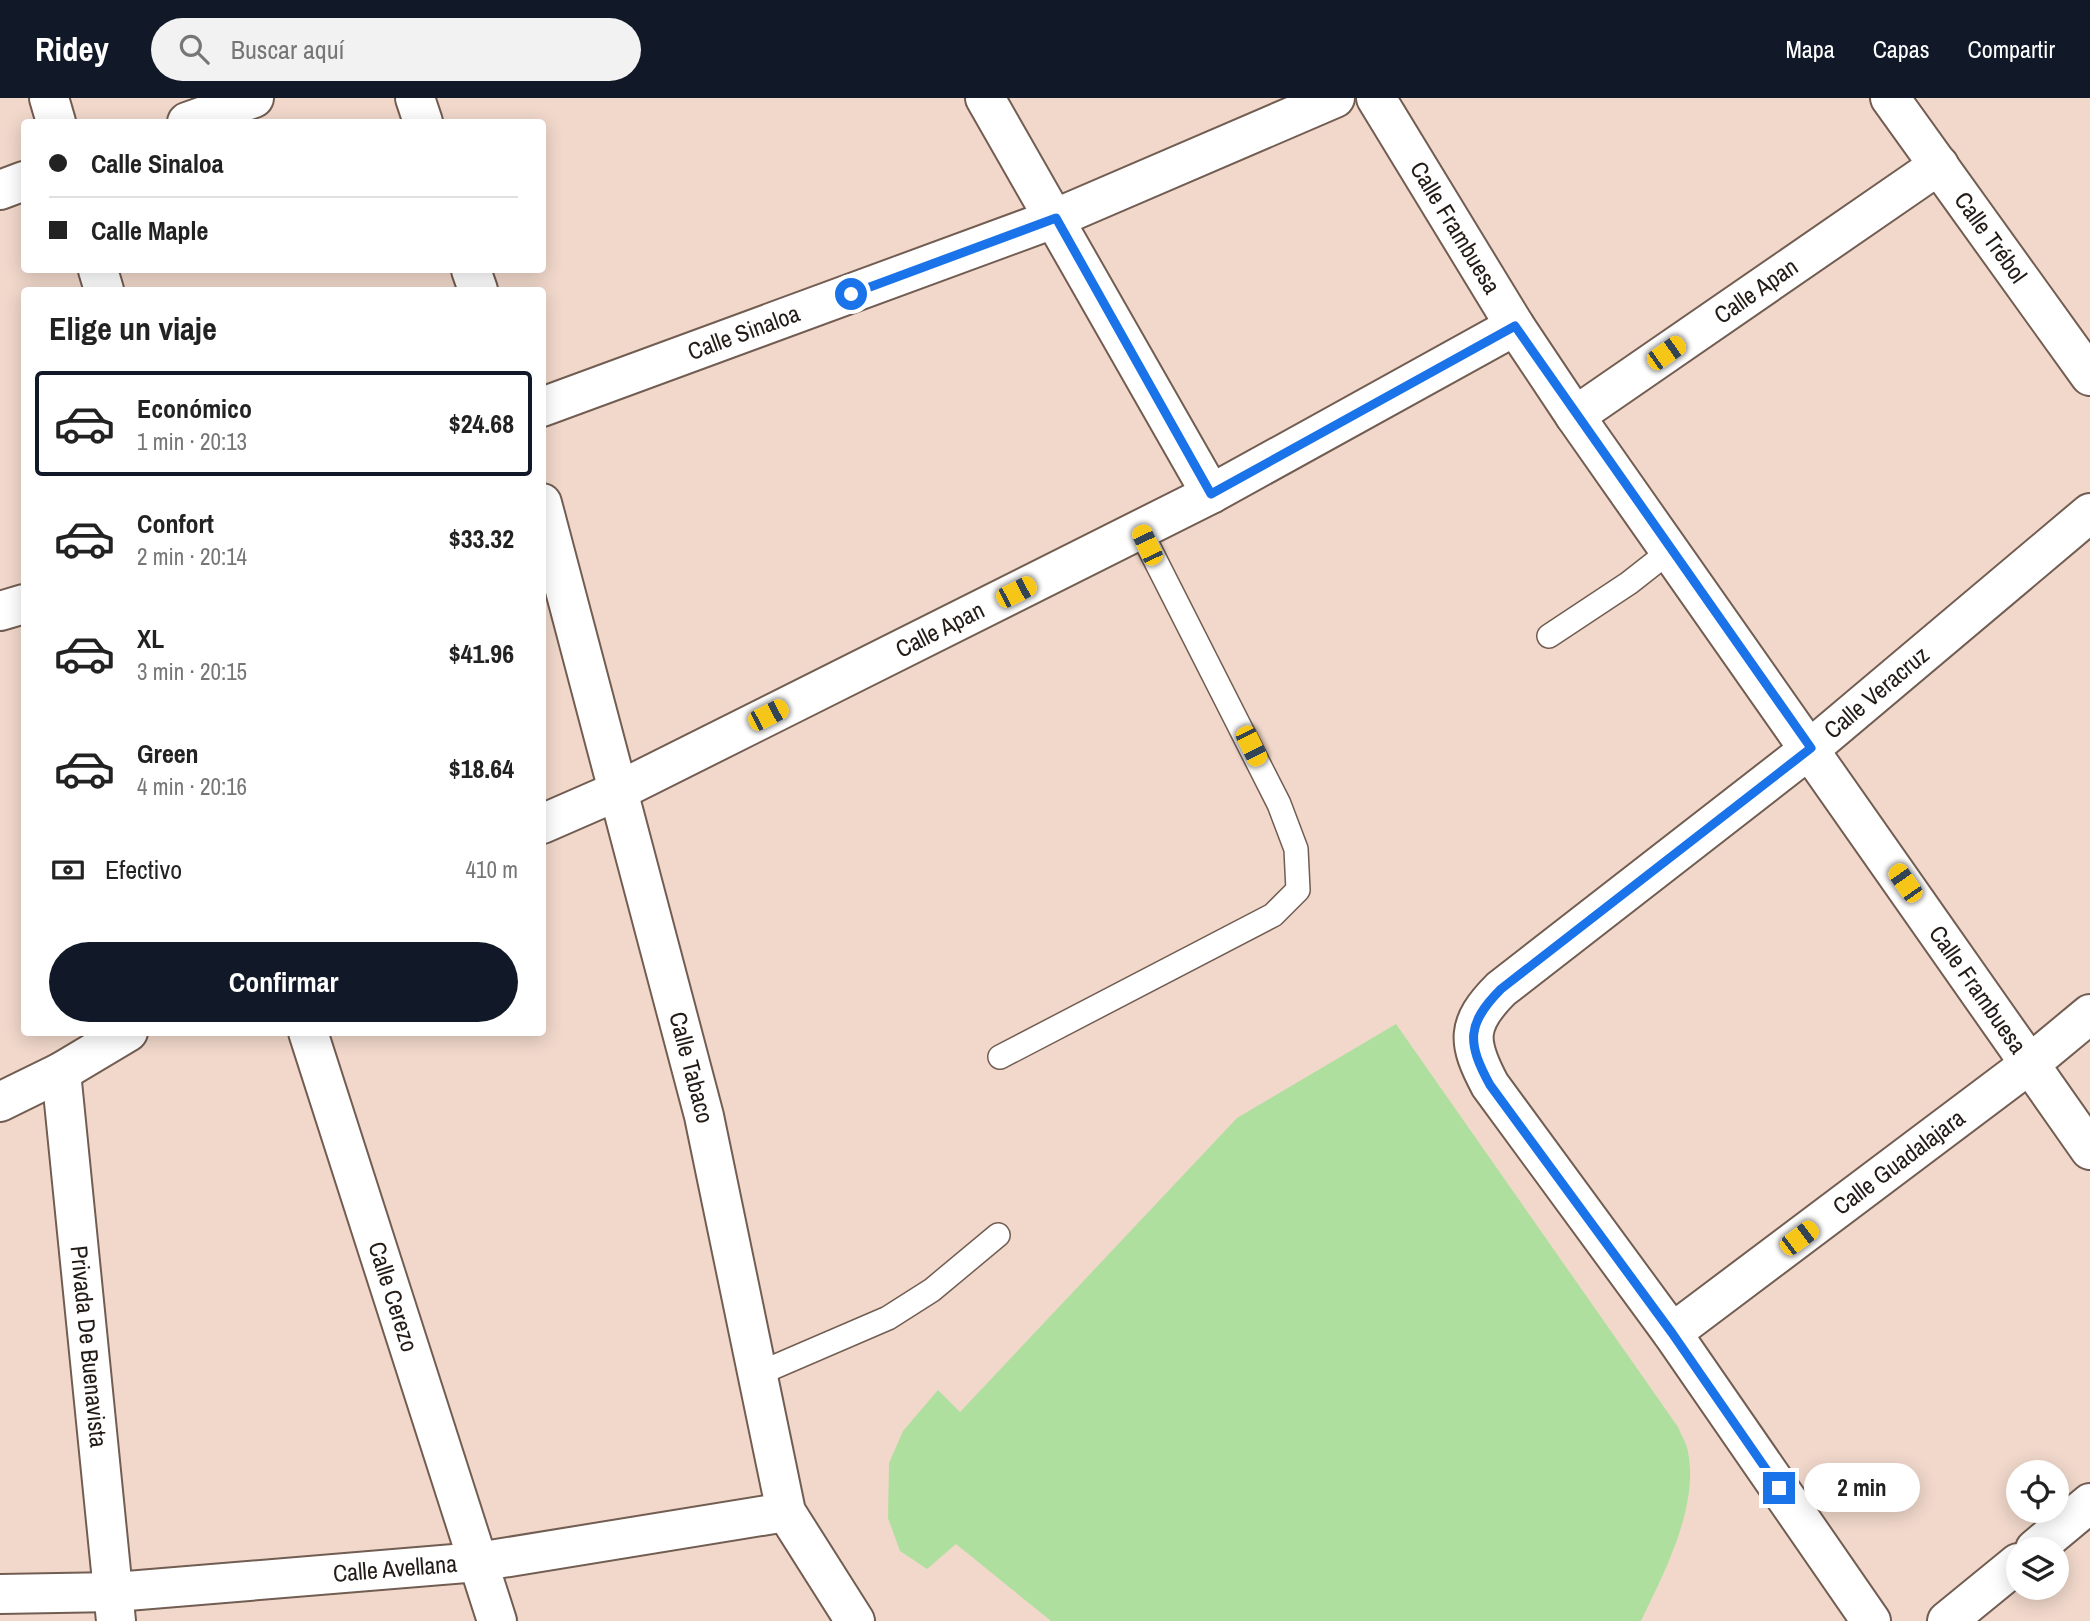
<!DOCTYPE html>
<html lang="es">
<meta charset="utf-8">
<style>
:root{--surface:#fff;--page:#f2f2f2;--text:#222;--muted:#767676;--line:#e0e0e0;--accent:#111827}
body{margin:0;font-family:"Archivo Narrow",sans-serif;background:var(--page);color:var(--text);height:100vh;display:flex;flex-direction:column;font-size:26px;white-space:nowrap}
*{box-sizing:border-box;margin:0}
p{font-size:23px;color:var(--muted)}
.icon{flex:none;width:38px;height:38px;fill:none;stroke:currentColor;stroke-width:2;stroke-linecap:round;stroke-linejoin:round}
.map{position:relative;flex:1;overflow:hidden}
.side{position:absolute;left:21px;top:189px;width:525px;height:749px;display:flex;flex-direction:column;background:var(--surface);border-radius:7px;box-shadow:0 4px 18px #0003}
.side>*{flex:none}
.hud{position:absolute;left:21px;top:21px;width:525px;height:154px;border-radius:7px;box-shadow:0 4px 18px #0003;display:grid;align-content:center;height:154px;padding:0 28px;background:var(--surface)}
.controls{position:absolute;left:2006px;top:1362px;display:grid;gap:14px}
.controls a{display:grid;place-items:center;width:63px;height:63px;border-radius:50%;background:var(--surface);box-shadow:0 4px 18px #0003;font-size:35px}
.end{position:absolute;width:32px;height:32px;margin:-16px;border:9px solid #1a73e8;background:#fff;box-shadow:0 0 0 4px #fff}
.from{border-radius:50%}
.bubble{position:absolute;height:49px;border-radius:24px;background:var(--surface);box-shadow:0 4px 18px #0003;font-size:23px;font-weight:800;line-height:49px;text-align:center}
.car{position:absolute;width:21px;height:42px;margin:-21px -10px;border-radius:9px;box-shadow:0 0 5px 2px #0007;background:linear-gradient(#f5c518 24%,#345 0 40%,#f5c518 0 76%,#345 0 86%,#f5c518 0)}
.hud b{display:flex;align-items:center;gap:24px;height:66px;font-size:26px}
.hud b+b{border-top:2px solid var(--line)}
.hud i{width:18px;height:18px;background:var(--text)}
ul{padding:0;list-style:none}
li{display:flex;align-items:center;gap:21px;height:105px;margin:0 14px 10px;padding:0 14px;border:4px solid transparent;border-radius:7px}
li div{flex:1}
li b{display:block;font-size:26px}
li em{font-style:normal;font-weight:800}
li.current{border-color:var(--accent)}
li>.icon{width:63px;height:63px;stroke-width:1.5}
h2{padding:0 28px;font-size:32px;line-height:84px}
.pay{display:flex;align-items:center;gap:18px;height:77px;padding:0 28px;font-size:26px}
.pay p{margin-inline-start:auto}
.button{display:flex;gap:14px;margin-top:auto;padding:14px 28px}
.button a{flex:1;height:80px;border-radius:42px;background:var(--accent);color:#fff;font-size:28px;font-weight:800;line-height:80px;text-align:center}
header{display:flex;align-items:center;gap:42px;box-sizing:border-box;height:98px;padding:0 35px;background:var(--accent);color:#fff}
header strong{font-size:33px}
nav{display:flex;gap:38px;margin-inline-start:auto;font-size:24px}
.search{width:490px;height:63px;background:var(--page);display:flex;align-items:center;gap:18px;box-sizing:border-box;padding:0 24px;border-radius:38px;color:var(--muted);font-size:26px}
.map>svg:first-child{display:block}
.green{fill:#afdf9f}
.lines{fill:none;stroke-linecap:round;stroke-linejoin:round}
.service-casing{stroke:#725d52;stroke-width:26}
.minor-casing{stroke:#725d52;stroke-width:42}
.service{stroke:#fff;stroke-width:23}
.minor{stroke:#fff;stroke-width:38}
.route{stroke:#1a73e8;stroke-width:9}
.labels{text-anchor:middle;stroke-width:5;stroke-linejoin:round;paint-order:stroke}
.street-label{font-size:24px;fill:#231b16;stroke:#fee6d8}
</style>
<header>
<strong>Ridey</strong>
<div class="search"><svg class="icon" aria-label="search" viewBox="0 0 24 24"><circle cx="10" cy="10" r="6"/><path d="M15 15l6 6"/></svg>Buscar aquí</div>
<nav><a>Mapa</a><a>Capas</a><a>Compartir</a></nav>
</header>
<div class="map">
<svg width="2090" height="1523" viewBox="0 0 2090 1523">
<rect width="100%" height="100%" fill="#f1d8cb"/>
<path class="green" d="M1396,926L1678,1329C1681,1337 1687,1346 1688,1354C1699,1409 1664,1475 1641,1523H1051L956,1446L927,1471L900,1453L888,1420L889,1365L903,1333L938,1292L960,1314L1237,1020Z"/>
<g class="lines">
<defs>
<path id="service" d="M1549,538L1629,485L1671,452
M1000,959L1273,817L1298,792L1296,751L1279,706L1140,432
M758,1276L888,1220L932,1192L998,1137"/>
<g id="minor">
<path d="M49,0L56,24"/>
<path d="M415,0L423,24"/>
<path d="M985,0L1211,396"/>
<path id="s1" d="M1376,0L1515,228L1575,318L2090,1052"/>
<path id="s2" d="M1890,0L2090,278"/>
<path d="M187,24L254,0"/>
<path d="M0,92L24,83"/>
<path d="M98,172L104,192"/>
<path d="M471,172L478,192"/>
<path id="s3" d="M542,309L1056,120L1335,0"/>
<path id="s4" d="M1575,318L1939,67"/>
<path id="s5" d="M542,405L704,1018L786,1414L855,1523"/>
<path d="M0,513L24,506"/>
<path id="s6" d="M542,726L620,692L1211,396L1515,228"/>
<path id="s7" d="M308,934L497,1523"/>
<path id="s8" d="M61,974L116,1523"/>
<path d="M0,1004L61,974L128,934"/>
<path id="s9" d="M1672,1235L2031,965L2090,916"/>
<path d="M2035,1451L2090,1405"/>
<path id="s10" d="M0,1496L115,1494L478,1464L786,1414"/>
<path id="s11" d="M1871,1523L1672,1235L1490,987C1467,944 1466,926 1501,891L1811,650L2090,415"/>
<path d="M1947,1523L2018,1465"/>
</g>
</defs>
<use href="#service" class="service-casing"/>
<use href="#minor" class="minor-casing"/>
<use href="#service" class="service"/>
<use href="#minor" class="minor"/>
</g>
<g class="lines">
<path class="route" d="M851,196L1056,120L1211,396L1515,228L1811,650L1501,891C1466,926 1467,945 1490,987L1672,1235L1779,1390"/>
</g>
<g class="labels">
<g class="street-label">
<text dy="8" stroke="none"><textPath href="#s1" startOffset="152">Calle Frambuesa</textPath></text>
<text dy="8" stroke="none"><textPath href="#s2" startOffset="172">Calle Trébol</textPath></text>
<text dy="8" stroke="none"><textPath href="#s4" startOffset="220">Calle Apan</textPath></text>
<text dy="8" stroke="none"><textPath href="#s3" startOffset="215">Calle Sinaloa</textPath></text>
<text dy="8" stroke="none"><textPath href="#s6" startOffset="443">Calle Apan</textPath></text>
<text dy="8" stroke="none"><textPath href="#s11" startOffset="1244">Calle Veracruz</textPath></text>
<text dy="8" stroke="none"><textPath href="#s1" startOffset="1076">Calle Frambuesa</textPath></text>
<text dy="8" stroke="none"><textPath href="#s5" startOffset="584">Calle Tabaco</textPath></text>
<text dy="8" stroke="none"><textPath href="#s9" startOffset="284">Calle Guadalajara</textPath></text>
<text dy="8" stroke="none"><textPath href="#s7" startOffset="278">Calle Cerezo</textPath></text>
<text dy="8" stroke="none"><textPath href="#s8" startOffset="276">Privada De Buenavista</textPath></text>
<text dy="8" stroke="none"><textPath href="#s10" startOffset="396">Calle Avellana</textPath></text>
</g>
</g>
</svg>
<div class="controls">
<a><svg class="icon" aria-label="locate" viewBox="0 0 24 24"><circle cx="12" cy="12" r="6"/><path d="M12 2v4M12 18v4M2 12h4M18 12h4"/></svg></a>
<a><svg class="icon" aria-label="layers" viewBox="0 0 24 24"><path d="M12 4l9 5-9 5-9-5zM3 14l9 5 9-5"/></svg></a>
</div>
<i class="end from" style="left:851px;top:196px"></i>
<i class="end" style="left:1779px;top:1390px"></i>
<div class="bubble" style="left:1804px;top:1365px;width:116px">2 min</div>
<i class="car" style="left:1666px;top:255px;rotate:55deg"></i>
<i class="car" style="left:1147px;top:447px;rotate:335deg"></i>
<i class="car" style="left:1016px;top:494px;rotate:63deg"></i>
<i class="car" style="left:768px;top:617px;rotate:63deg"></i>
<i class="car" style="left:1251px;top:648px;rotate:154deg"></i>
<i class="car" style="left:1905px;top:785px;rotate:325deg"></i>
<i class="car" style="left:1799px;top:1140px;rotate:53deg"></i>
<div class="hud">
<b><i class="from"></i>Calle Sinaloa</b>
<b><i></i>Calle Maple</b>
</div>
<section class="side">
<h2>Elige un viaje</h2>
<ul>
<li class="current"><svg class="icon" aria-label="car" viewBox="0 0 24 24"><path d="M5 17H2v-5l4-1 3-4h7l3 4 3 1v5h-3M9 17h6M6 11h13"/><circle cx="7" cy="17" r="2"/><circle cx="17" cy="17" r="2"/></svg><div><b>Económico</b><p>1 min · 20:13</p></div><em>$24.68</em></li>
<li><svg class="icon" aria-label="car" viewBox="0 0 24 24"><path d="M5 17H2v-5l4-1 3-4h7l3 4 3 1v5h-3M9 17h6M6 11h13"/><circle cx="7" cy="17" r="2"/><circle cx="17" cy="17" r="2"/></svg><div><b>Confort</b><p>2 min · 20:14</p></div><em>$33.32</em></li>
<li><svg class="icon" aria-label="car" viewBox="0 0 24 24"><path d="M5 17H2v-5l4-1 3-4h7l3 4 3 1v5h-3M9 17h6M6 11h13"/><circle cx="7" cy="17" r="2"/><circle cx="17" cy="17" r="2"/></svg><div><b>XL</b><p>3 min · 20:15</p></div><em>$41.96</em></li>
<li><svg class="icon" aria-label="car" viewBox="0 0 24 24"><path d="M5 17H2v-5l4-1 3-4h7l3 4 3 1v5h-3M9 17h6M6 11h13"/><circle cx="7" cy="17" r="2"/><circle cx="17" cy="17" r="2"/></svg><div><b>Green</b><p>4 min · 20:16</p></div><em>$18.64</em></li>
</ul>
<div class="pay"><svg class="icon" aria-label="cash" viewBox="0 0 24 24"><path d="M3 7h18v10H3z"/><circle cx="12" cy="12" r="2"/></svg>Efectivo<p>410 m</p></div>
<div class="button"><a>Confirmar</a></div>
</section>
</div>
